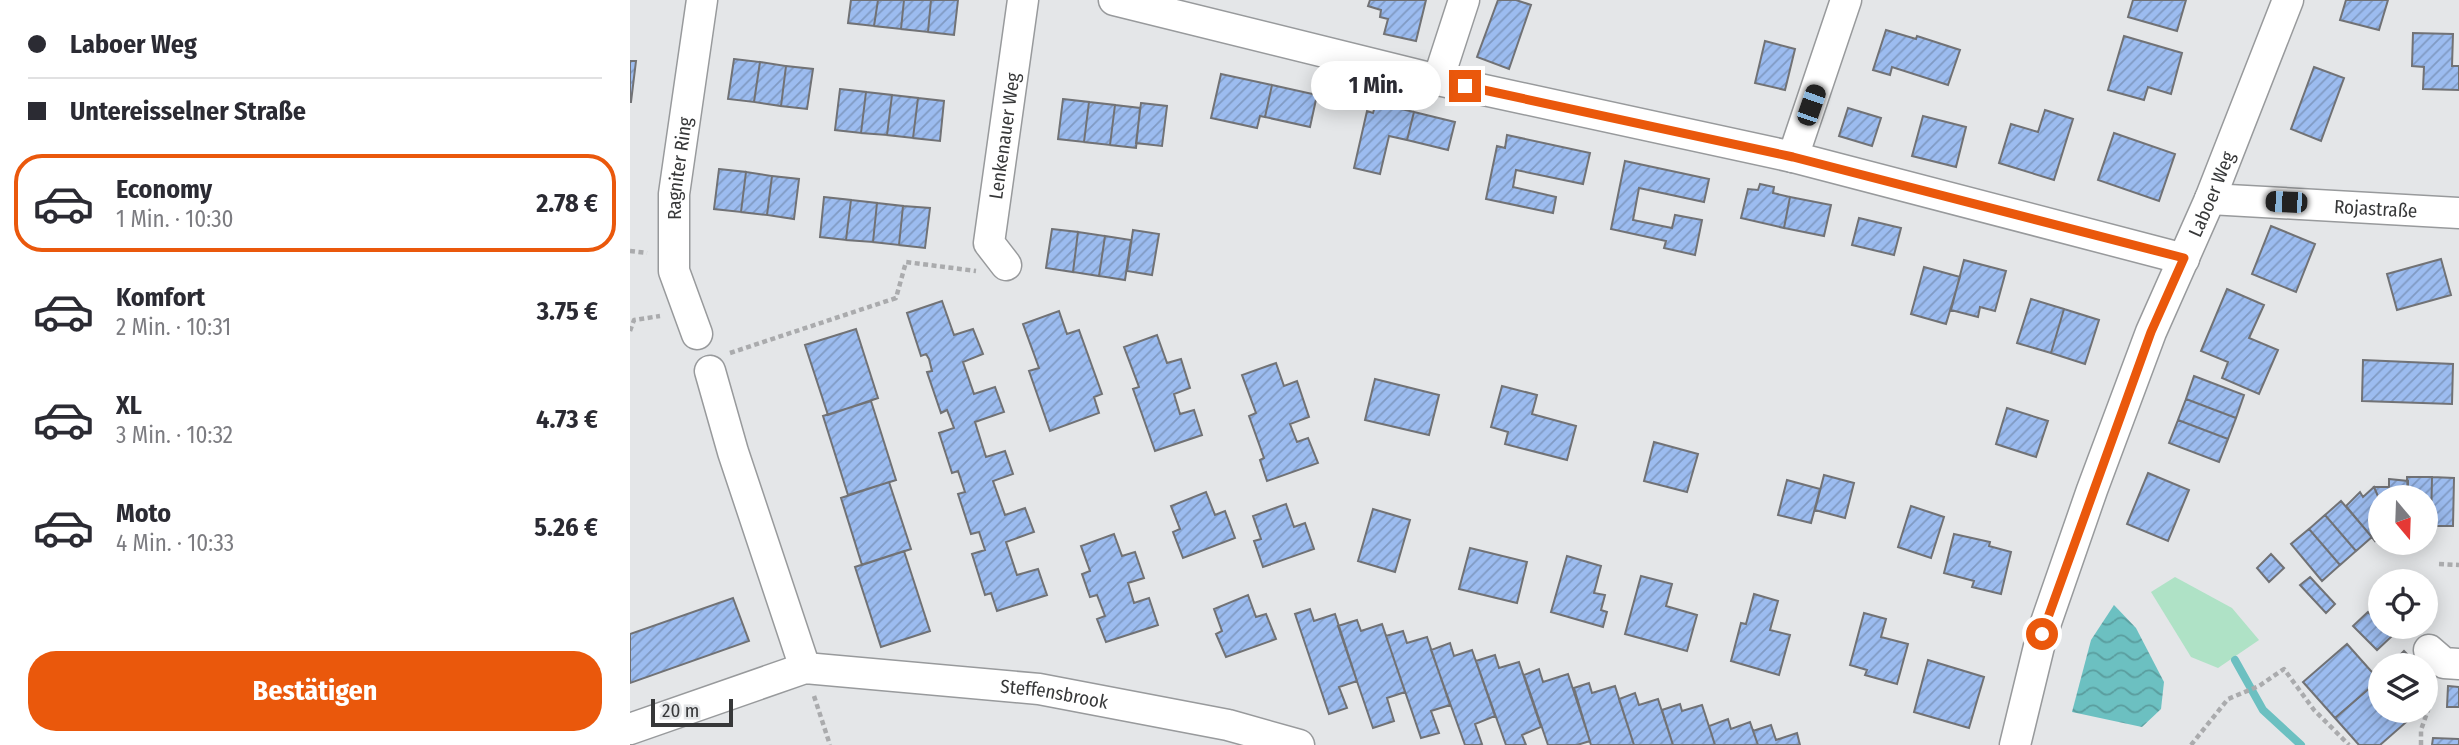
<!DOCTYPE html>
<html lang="de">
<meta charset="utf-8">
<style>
:root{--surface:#fff;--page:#f2f2f3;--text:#2b2b33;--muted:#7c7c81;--line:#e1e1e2;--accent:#ea580c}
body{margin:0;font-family:"Fira Sans Condensed",sans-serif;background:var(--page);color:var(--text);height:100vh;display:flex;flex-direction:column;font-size:26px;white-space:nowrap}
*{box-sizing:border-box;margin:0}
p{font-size:23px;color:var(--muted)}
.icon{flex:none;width:38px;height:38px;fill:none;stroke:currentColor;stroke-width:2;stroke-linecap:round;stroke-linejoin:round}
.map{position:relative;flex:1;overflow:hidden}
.panel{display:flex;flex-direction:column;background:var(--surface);width:630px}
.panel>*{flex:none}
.banner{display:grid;align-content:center;height:154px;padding:0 28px;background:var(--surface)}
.needle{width:46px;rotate:161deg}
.buttons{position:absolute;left:1738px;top:485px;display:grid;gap:14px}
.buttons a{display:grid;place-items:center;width:70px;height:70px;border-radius:50%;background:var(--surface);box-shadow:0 4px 18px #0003;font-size:35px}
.scale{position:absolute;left:21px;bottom:18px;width:82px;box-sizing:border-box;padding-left:7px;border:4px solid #373839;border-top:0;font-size:19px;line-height:24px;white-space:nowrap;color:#373839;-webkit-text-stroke:5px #e4e6e8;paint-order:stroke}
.end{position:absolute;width:32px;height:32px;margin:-16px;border:9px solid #ea580c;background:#fff;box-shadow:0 0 0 4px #fff}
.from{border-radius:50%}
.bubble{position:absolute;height:49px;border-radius:24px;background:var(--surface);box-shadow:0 4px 18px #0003;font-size:23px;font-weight:700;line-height:49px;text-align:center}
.car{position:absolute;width:21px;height:42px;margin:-21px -10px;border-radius:9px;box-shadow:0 0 5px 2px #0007;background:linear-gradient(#222 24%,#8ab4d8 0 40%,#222 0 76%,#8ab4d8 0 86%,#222 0)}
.banner b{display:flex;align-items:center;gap:24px;height:66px;font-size:26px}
.banner b+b{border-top:2px solid var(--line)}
.banner i{width:18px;height:18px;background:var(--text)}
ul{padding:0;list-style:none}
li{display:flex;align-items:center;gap:21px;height:98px;margin:0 14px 10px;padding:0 14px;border:4px solid transparent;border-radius:28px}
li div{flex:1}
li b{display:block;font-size:26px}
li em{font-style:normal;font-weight:700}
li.active{border-color:var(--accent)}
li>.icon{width:63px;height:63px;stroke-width:1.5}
.primary-button{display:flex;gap:14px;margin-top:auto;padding:14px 28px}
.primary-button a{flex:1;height:80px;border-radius:28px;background:var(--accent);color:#fff;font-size:28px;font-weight:700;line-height:80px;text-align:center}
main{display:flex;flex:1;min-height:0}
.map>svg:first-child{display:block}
.grass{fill:#afe2c6}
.water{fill:url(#water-waves)}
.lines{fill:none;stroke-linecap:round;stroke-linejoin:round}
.stream{stroke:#6cc0c1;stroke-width:8}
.building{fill:url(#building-hatch);stroke:#717275;stroke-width:2}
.street-casing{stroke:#989a9c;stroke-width:33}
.path{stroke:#aaabad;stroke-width:4.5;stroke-dasharray:5 3.5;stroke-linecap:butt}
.street{stroke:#fff;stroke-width:30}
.route{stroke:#ea580c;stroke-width:9}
.labels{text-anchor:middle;stroke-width:6;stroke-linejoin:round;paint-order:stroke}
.street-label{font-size:19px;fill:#373839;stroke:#e4e6e8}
</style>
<main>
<section class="panel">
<div class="banner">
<b><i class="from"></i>Laboer Weg</b>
<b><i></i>Untereisselner Straße</b>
</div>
<ul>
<li class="active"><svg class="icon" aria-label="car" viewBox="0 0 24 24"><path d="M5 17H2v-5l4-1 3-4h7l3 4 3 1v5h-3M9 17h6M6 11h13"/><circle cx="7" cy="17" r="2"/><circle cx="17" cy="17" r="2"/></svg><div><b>Economy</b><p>1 Min. · 10:30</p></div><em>2.78 €</em></li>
<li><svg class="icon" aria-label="car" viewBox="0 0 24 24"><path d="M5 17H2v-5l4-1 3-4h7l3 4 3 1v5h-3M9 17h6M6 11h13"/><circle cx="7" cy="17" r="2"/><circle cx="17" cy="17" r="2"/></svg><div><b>Komfort</b><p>2 Min. · 10:31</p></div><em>3.75 €</em></li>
<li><svg class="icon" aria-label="car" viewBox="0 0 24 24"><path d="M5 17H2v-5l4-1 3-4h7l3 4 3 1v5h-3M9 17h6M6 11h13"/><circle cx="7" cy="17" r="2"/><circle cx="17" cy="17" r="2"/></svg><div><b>XL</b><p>3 Min. · 10:32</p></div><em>4.73 €</em></li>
<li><svg class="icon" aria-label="car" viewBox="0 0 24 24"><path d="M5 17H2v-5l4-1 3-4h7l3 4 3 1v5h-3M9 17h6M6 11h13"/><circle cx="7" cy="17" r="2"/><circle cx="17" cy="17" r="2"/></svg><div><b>Moto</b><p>4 Min. · 10:33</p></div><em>5.26 €</em></li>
</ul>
<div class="primary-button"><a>Bestätigen</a></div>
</section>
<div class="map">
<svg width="1829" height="745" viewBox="0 0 1829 745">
<defs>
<pattern id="water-waves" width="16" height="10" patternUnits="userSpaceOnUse" patternTransform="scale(1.75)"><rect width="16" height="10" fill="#6cc0c1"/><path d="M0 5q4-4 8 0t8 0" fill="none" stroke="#5a9d9e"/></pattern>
<pattern id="building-hatch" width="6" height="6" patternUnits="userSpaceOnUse" patternTransform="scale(1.75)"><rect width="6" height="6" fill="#9cbcf0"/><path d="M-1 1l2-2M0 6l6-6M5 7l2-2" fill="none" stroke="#809ac3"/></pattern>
</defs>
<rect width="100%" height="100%" fill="#e4e6e8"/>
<path class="grass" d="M1545,577L1602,608L1629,640L1588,668L1561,657L1521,592Z"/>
<path class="water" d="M1484,605L1506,628L1534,682L1531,709L1512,727L1442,712L1461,640Z"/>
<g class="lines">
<path class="stream" d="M1605,660L1633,710L1671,745"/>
</g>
<path class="building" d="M221,0H248L244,26L218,23Z
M248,0H274L271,29L244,26Z
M274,0H301L298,32L271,29Z
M301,0H328L324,35L298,32Z
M740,0H796L786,41L754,34L758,19L750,17L751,10L738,6Z
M868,0H886L901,5L879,69L847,57Z
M1503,0H1556L1547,31L1498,17Z
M1716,0H1758L1749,30L1710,20Z
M1256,30L1286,39L1287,36L1330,50L1318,85L1262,67L1260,75L1243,70Z
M1783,33L1823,34L1822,66H1829V90L1793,89L1794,67L1782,66Z
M1494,36L1552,53L1541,94L1518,87L1514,100L1478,90Z
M1135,41L1165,49L1155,90L1125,83Z
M104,59L130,62L124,102L98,99Z
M0,61H6L1,102H0Z
M130,62L156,66L151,106L124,102Z
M156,66L183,69L177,109L151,106Z
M1684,67L1714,78L1691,141L1661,129Z
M591,74L642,85L635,117L630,116L627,128L581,118Z
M642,85L687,95L680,127L635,117Z
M210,89L236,92L231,133L205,130Z
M236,92L262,95L257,135L231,133Z
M262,95L288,98L283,138L257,135Z
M288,98L314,101L310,141L283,138Z
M433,99L459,102L454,142L428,139Z
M459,102L485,105L480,145L454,142Z
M511,103L537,106L532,146L506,143Z
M746,103L784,112L777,140L759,136L750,174L724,168L737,111L743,113Z
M485,105L510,108L506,148L480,145Z
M1218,108L1251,118L1242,146L1209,136Z
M1415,110L1443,119L1424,180L1369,163L1381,124L1408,132Z
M784,112L825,122L818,150L777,140Z
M1293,116L1336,127L1326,167L1282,156Z
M1484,133L1545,154L1529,201L1468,180Z
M877,135L960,153L953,184L886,170L883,187L926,197L923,213L856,199L867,146L875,148Z
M995,161L1079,179L1074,202L1009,188L1003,220L1042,228L1045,215L1072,220L1065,255L1034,248L1036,241L981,229Z
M89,169L116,172L111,212L84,209Z
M116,172L142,176L137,215L111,212Z
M142,176L169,179L164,219L137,215Z
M1130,184L1144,187L1143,193L1160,197L1154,228L1111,218L1118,189L1128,190Z
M194,197L221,200L216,240L190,237Z
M1160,197L1201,205L1194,236L1154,228Z
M221,200L247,203L243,242L216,240Z
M247,203L273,206L269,245L243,242Z
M273,206L300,208L295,248L269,245Z
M1229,218L1271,228L1264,255L1222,245Z
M1641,226L1685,244L1666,292L1622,274Z
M422,229L448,232L443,272L416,268Z
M503,230L529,234L522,275L497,271Z
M448,232L475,236L469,276L443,272Z
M475,236L501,240L495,280L469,276Z
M1811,259L1821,295L1767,310L1757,274Z
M1334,260L1376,271L1365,311L1350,307L1348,317L1321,310Z
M1294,267L1330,277L1316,324L1281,314Z
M1597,289L1634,305L1619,338L1648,350L1629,394L1592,378L1598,362L1571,351Z
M1401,299L1434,309L1421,353L1387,343Z
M312,301L324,335L343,329L353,354L333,362L344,394L365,387L374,412L345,422L356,457L375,451L383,474L363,481L375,515L395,508L404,532L376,542L387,575L408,569L417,595L367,611L361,593L355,595L342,554L355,550L349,532L341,534L328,494L335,492L328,471L322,473L309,433L324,428L317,410L311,413L297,372L302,371L299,359L296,354L291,356L277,313Z
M1434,309L1469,320L1455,364L1421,353Z
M429,311L437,334L449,330L472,394L464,397L469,413L420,431L399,371L409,368L393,324Z
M226,329L248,398L198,415L175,345Z
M527,335L537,363L551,359L560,388L544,394L550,414L564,410L572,435L525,451L503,389L509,387L494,347Z
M1733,360L1823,364L1822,404L1732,401Z
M646,363L654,386L667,381L679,417L660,424L667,442L678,438L688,463L637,481L630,460L634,458L619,416L626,413L612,375Z
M1564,376L1614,395L1606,418L1556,399Z
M745,379L809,395L799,435L735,420Z
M872,386L907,395L902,414L946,426L937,460L875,444L878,432L861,427Z
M1556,399L1606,418L1598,439L1548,420Z
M241,401L266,480L218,495L193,416Z
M1377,408L1418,421L1406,457L1366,444Z
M1548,420L1598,439L1589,462L1539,443Z
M1024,442L1068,454L1057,492L1014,481Z
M1518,473L1559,490L1538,541L1497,524Z
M1194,475L1224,483L1215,518L1185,510Z
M1777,477H1802L1801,526H1796V497H1778Z
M1802,477L1824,478L1823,526H1801Z
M1759,479L1778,481V497H1750V501L1744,487H1759Z
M1157,480L1190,489L1181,523L1148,515Z
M259,482L281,549L232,565L211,498Z
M1744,487L1750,501V537L1745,541L1716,506L1730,492L1733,497Z
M576,492L585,515L595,511L605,538L553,558L543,532L550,529L541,506Z
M1711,501L1742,537L1726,551L1695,515Z
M656,504L664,527L675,523L684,549L633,567L624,541L631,539L623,516Z
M1281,506L1314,517L1301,558L1268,547Z
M743,509L780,520L765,572L728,561Z
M1695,515L1726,551L1710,565L1679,529Z
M1679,529L1710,565L1692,581L1661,544Z
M484,534L492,556L505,552L514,578L498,583L504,603L519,598L528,625L476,642L467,619L475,616L467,595L460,597L452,574L460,571L451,546Z
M1324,534L1360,542L1359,546L1381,552L1371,594L1342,587L1344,581L1314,573Z
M840,548L897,562L887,603L829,589Z
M274,551L300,631L251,647L225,567Z
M1641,554L1654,568L1639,582L1627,568Z
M937,556L971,566L964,593L975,595L971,610L977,612L973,627L921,612Z
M1011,576L1042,584L1036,606L1067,615L1057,651L995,634Z
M1680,577L1705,604L1696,613L1670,585Z
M1124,594L1148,601L1140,630L1160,635L1149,675L1101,661L1111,623L1116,624Z
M618,595L626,617L636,614L646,639L596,657L586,634L592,631L584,609Z
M103,598L119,641L0,683V634Z
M680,609L684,621L705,614L727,681L709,687L717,708L699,714L665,614Z
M1738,612L1762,636L1747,650L1723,626Z
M1234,613L1256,619L1251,637L1278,644L1267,684L1235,675L1237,670L1220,665Z
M727,620L731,631L752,624L775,692L757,698L764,721L743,728L708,626Z
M773,631L777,643L797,637L820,705L801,711L809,733L791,738L756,636Z
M820,643L824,656L842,650L865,716L845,724L852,744L849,745H835L801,650Z
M1717,644L1749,680L1705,718L1673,682Z
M1774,651L1788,665H1760Z
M865,655L869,668L889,662L911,727L892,735L896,745H876L846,661Z
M1298,660L1354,677L1339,728L1284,712Z
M909,669L913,682L938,674L960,741L947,745H918L894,675Z
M1749,680L1750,710H1776L1782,717L1750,745H1729L1705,718Z
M959,683L962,693L985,686L1004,745H961L944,688Z
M1818,686L1829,687V707H1817Z
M1005,693L1009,705L1028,699L1043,745H1004L989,699Z
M1050,704L1052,711L1072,705L1085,745H1043L1032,710Z
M1098,719L1101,729L1120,722L1128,745H1085L1079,726Z
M1141,725L1146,740L1167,733L1170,745H1128L1123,731Z
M1803,738L1829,739V745H1802Z"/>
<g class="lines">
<defs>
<g id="street">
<path d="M484,0L808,80L1163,157L1554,259"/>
<path d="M808,80L834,0"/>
<path d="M1163,157L1216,0"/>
<path id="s1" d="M1580,199L1829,213"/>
<path id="s2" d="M376,265L359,243L393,0"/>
<path id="s3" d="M67,334L44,271V194L72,0"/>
<path d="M80,371L103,452L175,668"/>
<path d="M1799,650L1814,663L1829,664"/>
<path id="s4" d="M0,729L175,668L409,689L598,725L669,745"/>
<path id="s5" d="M1385,745L1412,634L1462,490L1521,332L1580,199L1658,0"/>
</g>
</defs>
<use href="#street" class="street-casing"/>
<path class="path" d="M0,251L17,253
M0,331L4,320L30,316
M100,353L266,298L276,262L346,271
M1809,564L1829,565
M184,696L200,745
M1561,745L1598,699L1629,686L1654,669L1684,710L1719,745
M1791,745V730L1806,687"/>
<use href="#street" class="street"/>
</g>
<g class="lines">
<path class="route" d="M835,86L1163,157L1554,258L1521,332L1412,634"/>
</g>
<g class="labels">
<g class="street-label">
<text dy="7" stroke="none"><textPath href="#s2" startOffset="136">Lenkenauer Weg</textPath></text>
<text dy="7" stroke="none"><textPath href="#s3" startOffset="170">Ragniter Ring</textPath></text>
<text dy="7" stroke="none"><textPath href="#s5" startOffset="586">Laboer Weg</textPath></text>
<text dy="7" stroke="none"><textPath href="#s1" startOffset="166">Rojastraße</textPath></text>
<text dy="7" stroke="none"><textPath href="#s4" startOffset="436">Steffensbrook</textPath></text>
</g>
</g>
</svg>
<div class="buttons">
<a><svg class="needle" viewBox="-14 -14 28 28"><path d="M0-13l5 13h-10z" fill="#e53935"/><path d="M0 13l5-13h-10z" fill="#7c7c81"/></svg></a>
<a><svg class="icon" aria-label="locate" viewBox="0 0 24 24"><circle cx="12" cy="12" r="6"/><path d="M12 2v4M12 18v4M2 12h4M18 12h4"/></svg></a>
<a><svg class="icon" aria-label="layers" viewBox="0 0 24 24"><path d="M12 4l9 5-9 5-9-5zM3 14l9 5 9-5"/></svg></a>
</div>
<div class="scale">20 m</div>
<i class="end from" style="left:1412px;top:634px"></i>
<i class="end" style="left:835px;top:86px"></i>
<div class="bubble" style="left:681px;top:61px;width:130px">1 Min.</div>
<i class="car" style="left:1181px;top:105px;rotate:19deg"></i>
<i class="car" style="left:1656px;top:202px;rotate:272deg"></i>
</div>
</main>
